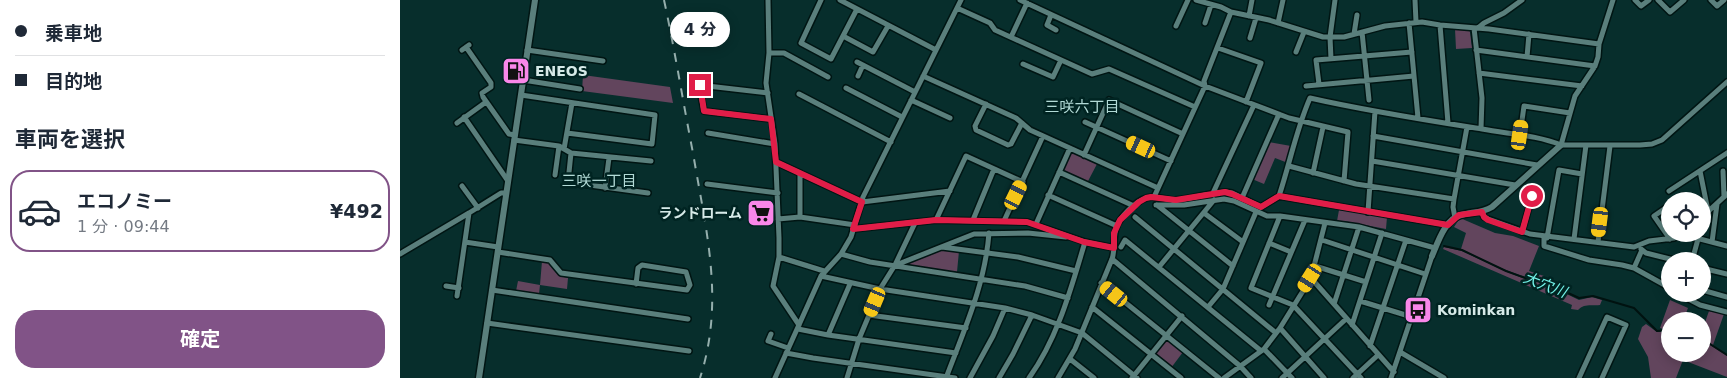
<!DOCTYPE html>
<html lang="ja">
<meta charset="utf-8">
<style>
:root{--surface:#fff;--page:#f2f2f3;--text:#1f2937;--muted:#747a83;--line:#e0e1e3;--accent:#815387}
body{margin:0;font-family:"DejaVu Sans","Noto Sans JP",sans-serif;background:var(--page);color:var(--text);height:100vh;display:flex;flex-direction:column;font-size:19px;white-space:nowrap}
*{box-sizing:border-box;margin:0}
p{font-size:16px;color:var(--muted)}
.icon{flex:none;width:28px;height:28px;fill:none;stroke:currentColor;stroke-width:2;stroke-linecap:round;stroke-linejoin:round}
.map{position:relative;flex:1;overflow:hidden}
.side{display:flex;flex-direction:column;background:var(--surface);width:400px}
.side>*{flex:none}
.hud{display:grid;align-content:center;height:110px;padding:0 15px;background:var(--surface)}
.buttons{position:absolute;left:1261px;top:192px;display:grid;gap:10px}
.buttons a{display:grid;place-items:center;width:50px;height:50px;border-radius:50%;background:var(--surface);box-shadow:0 2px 12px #0003;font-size:25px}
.end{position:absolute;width:22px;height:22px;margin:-11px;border:6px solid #e11d48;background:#fff;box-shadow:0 0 0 2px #fff}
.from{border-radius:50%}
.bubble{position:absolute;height:35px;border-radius:18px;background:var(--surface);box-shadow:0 2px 12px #0003;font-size:16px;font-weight:700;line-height:35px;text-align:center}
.car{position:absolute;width:15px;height:30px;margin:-15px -8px;border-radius:6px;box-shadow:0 0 4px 1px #0007;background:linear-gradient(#f5c518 24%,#345 0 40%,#f5c518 0 76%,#345 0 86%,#f5c518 0)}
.hud b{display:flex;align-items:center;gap:18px;height:48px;font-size:19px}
.hud b+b{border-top:1px solid var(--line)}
.hud i{width:12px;height:12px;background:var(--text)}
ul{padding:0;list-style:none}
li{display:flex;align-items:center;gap:15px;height:82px;margin:0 10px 8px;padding:0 5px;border:2px solid transparent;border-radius:20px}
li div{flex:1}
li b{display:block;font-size:19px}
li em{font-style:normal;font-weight:700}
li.selected{border-color:var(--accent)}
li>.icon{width:45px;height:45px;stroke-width:1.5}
h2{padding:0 15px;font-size:22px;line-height:60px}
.cta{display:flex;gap:10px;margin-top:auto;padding:10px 15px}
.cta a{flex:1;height:58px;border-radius:20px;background:var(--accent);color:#fff;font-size:20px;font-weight:700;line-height:58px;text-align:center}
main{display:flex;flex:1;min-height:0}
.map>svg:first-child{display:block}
.green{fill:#62455d}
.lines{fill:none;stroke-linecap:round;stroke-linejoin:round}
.stream{stroke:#001210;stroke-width:2}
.minor-casing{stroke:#001513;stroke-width:8}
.tertiary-casing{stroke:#001513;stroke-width:9}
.minor{stroke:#5a7f7c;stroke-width:5}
.tertiary{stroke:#5a7f7c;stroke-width:6}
.rail{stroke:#95afad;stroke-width:2;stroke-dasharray:9 9;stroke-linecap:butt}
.route{stroke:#e11d48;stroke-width:6}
.labels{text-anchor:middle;stroke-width:5;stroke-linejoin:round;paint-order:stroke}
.poi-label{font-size:14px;font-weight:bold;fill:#d6eae8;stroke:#002422;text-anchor:start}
.neighbourhood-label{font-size:15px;fill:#b2dad6;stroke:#002422}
.water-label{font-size:15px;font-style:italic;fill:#73f3e9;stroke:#002422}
</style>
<main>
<section class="side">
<div class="hud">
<b><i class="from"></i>乗車地</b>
<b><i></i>目的地</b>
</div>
<h2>車両を選択</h2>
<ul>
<li class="selected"><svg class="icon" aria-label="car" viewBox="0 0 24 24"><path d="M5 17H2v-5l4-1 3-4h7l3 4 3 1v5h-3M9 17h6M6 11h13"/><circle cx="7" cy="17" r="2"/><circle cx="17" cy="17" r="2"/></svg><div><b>エコノミー</b><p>1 分 · 09:44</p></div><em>¥492</em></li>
</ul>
<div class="cta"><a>確定</a></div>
</section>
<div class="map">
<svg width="1327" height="378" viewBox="0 0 1327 378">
<rect width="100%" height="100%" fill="#072e2c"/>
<path class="green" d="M1055,29L1069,30L1070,32L1072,48L1056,49Z
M183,75L270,87L273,103L182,91Z
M869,142L891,146L888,163L875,158L864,184L852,179Z
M672,152L697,164L687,183L663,172L662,170L669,153Z
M939,210L987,217L986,229L944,221H937Z
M1060,218L1095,233L1113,236L1139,246L1129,271L1144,276L1143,280C1114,277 1087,261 1061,249L1066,233L1054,227Z
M1044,247L1062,251L1107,272L1130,281L1142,282L1179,300L1192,297L1202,300L1200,305C1192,306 1184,303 1178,310L1171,309L1172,305L1043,249Z
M540,248L559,251L557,272L508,266V262Z
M142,261L148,262L160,276L168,278L167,289L140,285L139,294L116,291L118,281L140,285Z
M1270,300L1288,308L1283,321H1270V331L1260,328Z
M1309,311L1324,314L1313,345L1303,338V328Z
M1246,324L1257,332H1266L1270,333V354H1302L1303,340L1327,356V377L1283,360L1276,378H1251L1248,357L1238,339L1242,327Z
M765,339H768L783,352L771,368L755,355V352Z"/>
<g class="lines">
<path class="stream" d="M1044,246L1062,250L1106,271L1131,280L1142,281L1179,298L1193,296L1234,308L1257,331L1266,330L1270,332
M1302,339L1327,355"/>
<defs>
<path id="minor" d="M368,0L369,53L366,83L375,144L379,238V257L373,286L399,325
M421,0L401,43L431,59L457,9
M440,0L536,50
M620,0L805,86L889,118L948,132L944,181
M796,0L821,7L831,12L869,20L923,37H944L985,26L1022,22L1040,25L1089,29L1199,44
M1015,0L1016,22
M1235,0L1241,6L1249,0
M1258,0L1270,12L1284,0
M1311,0L1317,6L1324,0
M557,8L590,23L595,30L692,74L709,69L795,107
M651,15L647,25L656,30
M849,16L852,0
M805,23L811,5
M878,23L883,0
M1009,23L1018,118
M1040,25L1048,123
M776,26L788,0
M1074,28L1082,98L1081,129
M1078,28L1084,23L1104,13L1122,0
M962,32L969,100
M954,34L957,15
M443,36L473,52L488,26
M611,37L627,3
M850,38L856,18
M66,47L91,83V87L82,93L83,97L109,134L115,135
M818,48L861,63L846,102
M62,50L69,45
M127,50L203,61
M1076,50L1195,66
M896,52L904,32
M369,53H384L428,77
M1127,57L1129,34
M931,59L930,37L935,0
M457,62L515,92
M623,64L653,77L661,60
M1079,73L1182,86
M458,76L463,65
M523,76L616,118L630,130L758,188
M123,80L180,89
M919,84L916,60L1012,52
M906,86L1014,76
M446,88L502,117
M368,93L299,85L304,111L371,119
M399,94L491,142
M121,95L255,115L252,144L167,133
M511,100L550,118
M586,104L575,126L576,130L608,145L611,144L622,123
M64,117L108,181
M685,122L771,161
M57,123L86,102
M308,133L375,144
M1120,135L1124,106L1170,113
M973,136L1137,165
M114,140L159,146L171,153L168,182L248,193
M1161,145L1175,96L1195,66L1198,57L1199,44L1213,0
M164,149L172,103
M171,153L251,161
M684,155L709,100L783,134
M972,161L1115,185
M376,162L462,202L550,191
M889,166L956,184L1054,199L1053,207L1055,218
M1300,171L1308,211
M1323,171L1324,197
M659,172L734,206
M400,173V217
M913,173L923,127
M155,175L159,146
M307,184L378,193
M62,186L78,208
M205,188L209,158
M1269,191L1327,153
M813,193L854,105
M648,195L717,226
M879,196C890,163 896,130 910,98C967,111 1025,120 1082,129C1108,134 1137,135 1161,145H1240L1252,144L1262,140L1327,82
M754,197L805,86L804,81L831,12
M842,198L879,114
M1054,199L1067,127
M1276,201L1283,196L1287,201
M756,205H784L824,199L834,201L867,216H880L959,227L1035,248
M757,205L833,266
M968,212L975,111
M1082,212L1084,217L1088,219L1130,234L1234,247L1249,241L1274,238L1281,234
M804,213L843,242
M880,216L851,288L893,305L961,378
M735,217L876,333
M1302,217L1327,194
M378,219L400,217L455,225
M536,220L566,156L623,182
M573,220L594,169
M604,221L643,136
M636,224L670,148
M453,229L536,220L627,222L685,242L714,248
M1122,232L1132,196
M1281,234L1327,246
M1144,237V246L1189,260L1222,265L1234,268
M1147,238L1159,170L1182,174
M1174,239L1186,145
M1270,239L1254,216L1270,205
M922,240L1025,274
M65,242L98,247
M1198,242L1210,146
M1312,242L1317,204
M869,243L891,252
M542,247L618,257L676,271
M721,247L725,240L860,350
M1241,249L1246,253L1278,261
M1242,250L1234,268L1270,288
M98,252L150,260L161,273L287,290L290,285L286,272L242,265L238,268L236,284
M0,254L69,213
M441,254L470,262L625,286L668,298
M379,257L424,271
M712,259L840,366L851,378
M1292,261L1298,239
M496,265L574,234L628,233L666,237
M915,266L966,282
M759,267L814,200
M1302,268L1327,274
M421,276L480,289L605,308L632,315L682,333L737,378
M911,278L994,372
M701,283L819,378
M46,286L59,288
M92,290L288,319
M1302,290L1327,297
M1279,294L1300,305L1327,312
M57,296L69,213L101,193H106
M960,301L1012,317
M934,304L959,227
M869,305L905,220
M692,307L781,378
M808,307L823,289L856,212
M469,315L566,328
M87,323L289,351
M952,325L982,233
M880,328L924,378
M398,329L428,335L556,353
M371,334L368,341L388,348
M428,335L450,284
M970,346L1006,240
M864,349L892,378
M1000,352L1044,378
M386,353L413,358L555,378
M670,359L694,378
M375,378L421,276L441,254L451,237L463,197L476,171L561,0
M447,378L459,339L480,289L495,265L515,223
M546,378C564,330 585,285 589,233
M570,378L593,336L605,308
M599,378L613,354L632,315
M629,378C658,338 671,288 685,242
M658,378L675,349L712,259C716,248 712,237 717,225C723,214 739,197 752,197C760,197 768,200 775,200C792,199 808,193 825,192L832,193L861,207L879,196L1048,225
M732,378L782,316
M824,378L864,349L880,328L911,278L925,223
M882,378L946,319
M953,378L978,355
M991,378L1032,256
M1179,378L1207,317L1226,325L1202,378"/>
<path id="tertiary" d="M1032,256C1038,242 1045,219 1061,215C1072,212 1082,213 1092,207L1161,145
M79,378L135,0"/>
</defs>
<use href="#minor" class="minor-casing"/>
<use href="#tertiary" class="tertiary-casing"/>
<use href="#minor" class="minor"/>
<use href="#tertiary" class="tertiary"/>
<path class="rail" d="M264,0C275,51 283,102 293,153C306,231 325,301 300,378"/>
</g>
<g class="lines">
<path class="route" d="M300,85L304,111L371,119L376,162L462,202L453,229L536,220L627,222L684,242L714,248V233L720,220L739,202L746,198L751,197L776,200L825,192L832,194L861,207L879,196L1048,225L1059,215L1082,212L1084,217L1088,220L1122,232L1132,196"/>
</g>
<defs>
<symbol id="fuel-square" viewBox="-11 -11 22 22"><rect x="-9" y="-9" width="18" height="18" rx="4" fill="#f987e9" stroke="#002422"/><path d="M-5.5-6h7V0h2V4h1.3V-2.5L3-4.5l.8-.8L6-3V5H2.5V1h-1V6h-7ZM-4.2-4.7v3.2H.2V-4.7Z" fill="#111"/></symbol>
<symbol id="supermarket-square" viewBox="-11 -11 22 22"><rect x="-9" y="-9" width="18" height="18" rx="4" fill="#f987e9" stroke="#002422"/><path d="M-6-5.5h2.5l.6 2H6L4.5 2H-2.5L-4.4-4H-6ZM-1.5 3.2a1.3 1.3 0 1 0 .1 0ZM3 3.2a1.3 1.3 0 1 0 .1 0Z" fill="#111"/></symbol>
<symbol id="bus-square" viewBox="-11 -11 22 22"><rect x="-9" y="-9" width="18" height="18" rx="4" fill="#f987e9" stroke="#002422"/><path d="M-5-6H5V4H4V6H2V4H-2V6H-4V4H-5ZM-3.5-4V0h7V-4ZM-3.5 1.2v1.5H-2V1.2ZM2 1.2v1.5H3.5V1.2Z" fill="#111"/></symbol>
</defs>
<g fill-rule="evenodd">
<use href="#fuel-square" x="100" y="55" width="32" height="32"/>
<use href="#supermarket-square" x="345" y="197" width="32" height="32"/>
<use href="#bus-square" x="1002" y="294" width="32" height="32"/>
</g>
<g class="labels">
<g class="poi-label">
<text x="135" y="76">ENEOS</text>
<text x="342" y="218" text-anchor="end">ランドローム</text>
<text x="1037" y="315">Kominkan</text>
</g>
<g class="neighbourhood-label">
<text x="682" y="112">三咲六丁目</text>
<text x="199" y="186">三咲一丁目</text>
</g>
<g class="water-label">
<text transform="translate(1145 285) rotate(21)" y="5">大穴川</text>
</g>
</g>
</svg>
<div class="buttons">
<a><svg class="icon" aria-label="locate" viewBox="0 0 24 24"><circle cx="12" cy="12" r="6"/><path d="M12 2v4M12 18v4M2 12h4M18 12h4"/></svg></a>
<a>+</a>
<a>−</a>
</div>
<i class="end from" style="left:1132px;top:196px"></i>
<i class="end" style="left:300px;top:85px"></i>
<div class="bubble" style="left:270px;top:12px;width:60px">4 分</div>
<i class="car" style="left:1120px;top:135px;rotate:8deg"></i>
<i class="car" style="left:741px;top:147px;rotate:295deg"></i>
<i class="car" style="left:616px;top:195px;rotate:26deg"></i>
<i class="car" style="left:1200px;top:222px;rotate:187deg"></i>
<i class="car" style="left:910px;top:278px;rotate:212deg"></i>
<i class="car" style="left:714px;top:294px;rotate:309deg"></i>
<i class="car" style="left:475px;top:302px;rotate:203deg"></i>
</div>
</main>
